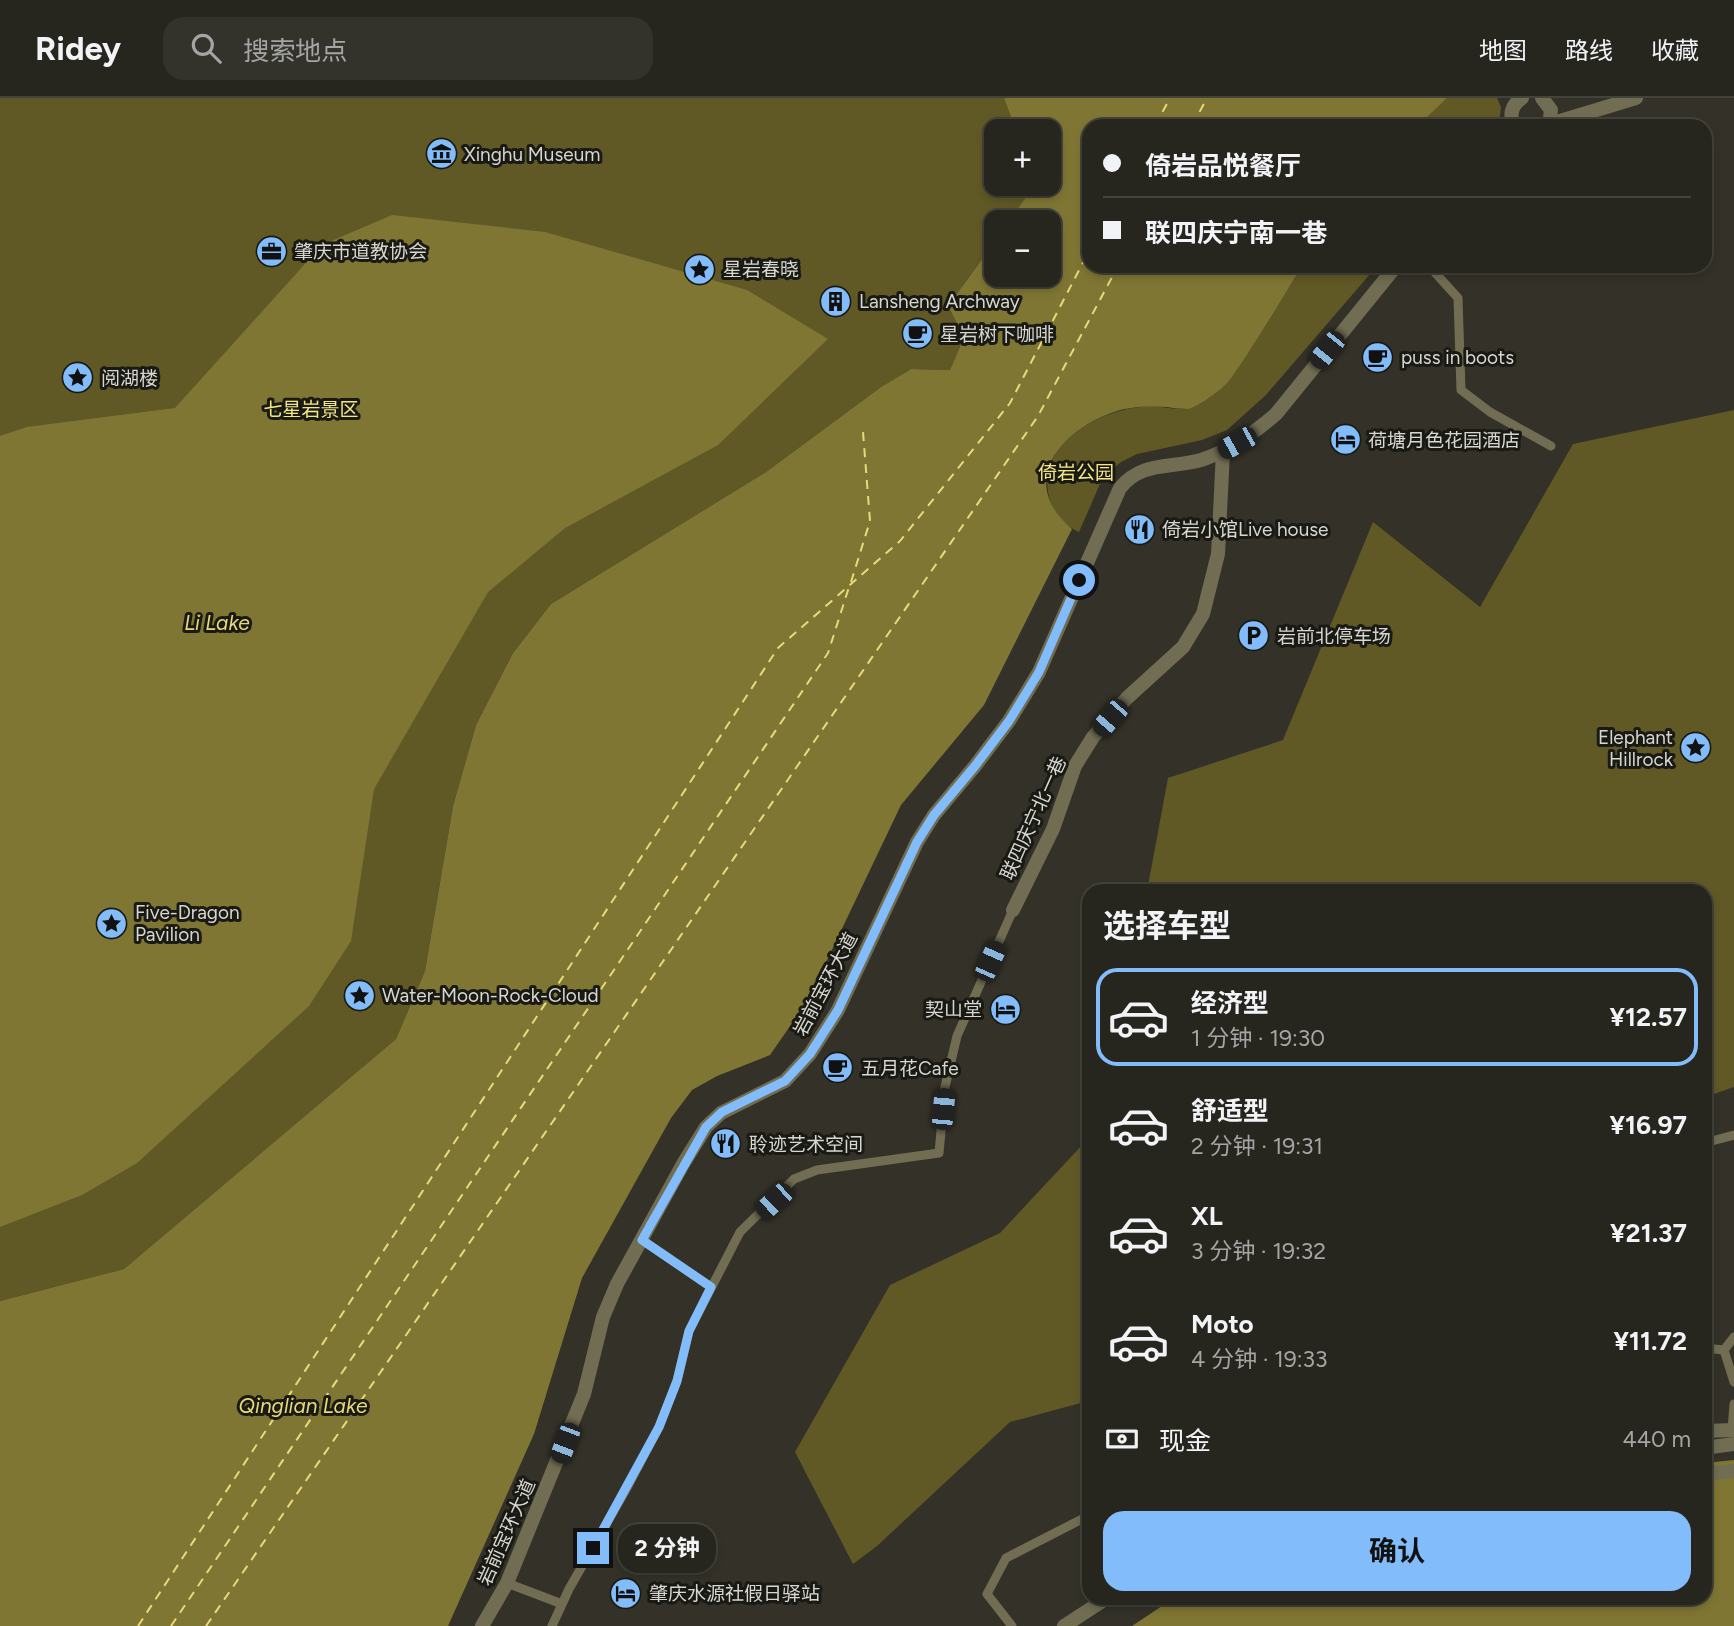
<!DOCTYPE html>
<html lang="zh">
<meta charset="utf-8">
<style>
:root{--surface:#27261e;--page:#33322b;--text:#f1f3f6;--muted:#a4a5a4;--line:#43433c;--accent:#82bcfa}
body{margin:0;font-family:Figtree,"Noto Sans SC",sans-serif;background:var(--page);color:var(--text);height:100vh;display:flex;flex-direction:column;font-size:26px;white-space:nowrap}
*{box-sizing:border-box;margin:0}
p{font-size:23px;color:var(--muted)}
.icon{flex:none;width:38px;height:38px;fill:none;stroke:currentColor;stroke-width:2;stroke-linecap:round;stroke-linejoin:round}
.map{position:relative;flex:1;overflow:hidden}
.sheet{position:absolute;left:1082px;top:786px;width:630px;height:721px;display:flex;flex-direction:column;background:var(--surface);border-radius:21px;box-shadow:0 4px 10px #0003,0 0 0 2px var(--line)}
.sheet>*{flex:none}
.banner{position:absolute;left:1082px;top:21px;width:630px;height:154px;border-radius:21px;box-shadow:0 4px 10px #0003,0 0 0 2px var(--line);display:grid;align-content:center;height:154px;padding:0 21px;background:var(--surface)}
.buttons{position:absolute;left:984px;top:21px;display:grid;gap:14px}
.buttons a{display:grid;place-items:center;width:77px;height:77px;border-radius:14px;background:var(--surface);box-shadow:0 4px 10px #0003,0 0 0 2px var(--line);font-size:35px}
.end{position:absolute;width:32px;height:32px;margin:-16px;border:9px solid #82bcfa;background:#111;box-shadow:0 0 0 4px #111}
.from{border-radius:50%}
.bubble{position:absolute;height:49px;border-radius:21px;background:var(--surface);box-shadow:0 4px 10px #0003,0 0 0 2px var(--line);font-size:23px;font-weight:700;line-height:49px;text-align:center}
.car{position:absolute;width:21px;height:42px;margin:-21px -10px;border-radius:9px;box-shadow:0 0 5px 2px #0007;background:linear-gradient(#222 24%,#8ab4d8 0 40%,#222 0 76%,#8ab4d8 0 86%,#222 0)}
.banner b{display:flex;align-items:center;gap:24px;height:66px;font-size:26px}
.banner b+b{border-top:2px solid var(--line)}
.banner i{width:18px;height:18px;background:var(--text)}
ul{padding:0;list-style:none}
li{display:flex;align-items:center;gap:21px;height:98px;margin:0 14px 10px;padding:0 7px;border:4px solid transparent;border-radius:21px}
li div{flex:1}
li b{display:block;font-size:26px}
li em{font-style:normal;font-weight:700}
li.on{border-color:var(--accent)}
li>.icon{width:63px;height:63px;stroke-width:1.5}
h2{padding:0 21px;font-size:32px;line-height:84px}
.pay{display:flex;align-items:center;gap:18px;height:77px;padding:0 21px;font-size:26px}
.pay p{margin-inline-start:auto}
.button{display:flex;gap:14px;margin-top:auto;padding:14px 21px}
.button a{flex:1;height:80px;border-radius:21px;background:var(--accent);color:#111;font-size:28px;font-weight:700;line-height:80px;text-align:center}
header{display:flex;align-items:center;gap:42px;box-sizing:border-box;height:98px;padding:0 35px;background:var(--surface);border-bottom:2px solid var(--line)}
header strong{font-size:33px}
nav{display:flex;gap:38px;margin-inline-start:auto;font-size:24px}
.search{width:490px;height:63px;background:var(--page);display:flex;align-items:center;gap:18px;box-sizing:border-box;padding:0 24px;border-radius:21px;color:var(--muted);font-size:26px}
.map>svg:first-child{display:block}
.green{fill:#605926}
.water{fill:#807633}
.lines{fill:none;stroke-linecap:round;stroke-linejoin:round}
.ferry{stroke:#e8d979;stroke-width:2;stroke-dasharray:9 7;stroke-linecap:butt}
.service{stroke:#716d52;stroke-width:9}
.pedestrian{stroke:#716d52;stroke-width:14}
.minor{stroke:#716d52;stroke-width:14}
.route{stroke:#82bcfa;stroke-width:9}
.labels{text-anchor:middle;stroke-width:6;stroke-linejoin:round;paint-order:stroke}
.poi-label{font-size:19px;fill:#d7d6cf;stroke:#1a1a15;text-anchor:start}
.park-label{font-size:19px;fill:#f4e585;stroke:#1a1a15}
.street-label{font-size:19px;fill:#d7d6cf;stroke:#1a1a15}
.water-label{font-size:21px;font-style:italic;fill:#e8d979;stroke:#1a1a15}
</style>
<header>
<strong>Ridey</strong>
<div class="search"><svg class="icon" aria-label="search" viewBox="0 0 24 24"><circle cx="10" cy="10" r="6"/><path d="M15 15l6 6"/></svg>搜索地点</div>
<nav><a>地图</a><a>路线</a><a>收藏</a></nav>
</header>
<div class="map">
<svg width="1734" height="1528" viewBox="0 0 1734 1528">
<rect width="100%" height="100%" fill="#343228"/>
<path class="green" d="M0,0H1004L1016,33H996V86H1031L1033,91L1008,124H996V142L948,208L964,239L950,272L911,271L881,289L766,374L551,506L513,555L476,627L453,708L425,873L396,941L124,1171L0,1203Z
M1447,0H1497L1501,9L1499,26L1498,28H1418Z
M1302,168H1377L1266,297L1227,332L1202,342L1137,356L1121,364L1103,379L1079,434C1064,427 1053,416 1049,399C1036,344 1102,310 1150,308C1162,308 1180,314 1192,309C1202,305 1216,296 1223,289C1229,283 1234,274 1239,267C1262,236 1282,201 1302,168Z
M1734,312V989L1705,999L1704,793H1147L1168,680L1283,642L1373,424L1480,509L1573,346Z
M1088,1021V1303L1010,1324L877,1448L853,1466L795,1354L890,1187L1000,1135L1085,1044Z"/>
<path class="water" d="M1004,0H1447L1418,28H1088V168H1302C1282,201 1262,235 1240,267C1235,274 1230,283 1224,288C1219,294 1195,310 1188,311C1182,311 1173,310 1167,309C1150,308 1131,308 1114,314C1061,332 1016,384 1072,431L984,607L901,707L817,883L795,921L770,957L717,978L692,992L671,1020L582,1180L534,1336L448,1528H0V1203L124,1171L396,941L425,873L453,708L476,627L513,555L551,506L766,374L881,289L911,271L950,272L964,239L948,208L996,142V177H1048V124H1008L1032,91L1031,86H1048V33H1016Z
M392,117L545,134L747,192L828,241L718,347L565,430L488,494L374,691L351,843L309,908L137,1065L82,1097L0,1129V338L27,329L175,310L322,147Z
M1734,1362V1528H1132L1174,1500H1704L1705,1365Z"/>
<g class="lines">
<path class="ferry" d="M1155,28L1170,0
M1192,28L1207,0
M851,484L870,423L863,334
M138,1528L778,550L900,443L1010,305L1088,155
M171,1528L828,555L849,489
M206,1528L1038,318L1118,168"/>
<path class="service" d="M1429,168L1458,200L1461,292L1490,314L1551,348
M1708,1044L1734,1037
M642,1142L711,1189
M1704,1250L1724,1252L1734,1239
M1724,1252L1734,1284
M1732,1332L1734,1306
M507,1485L562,1506
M552,1528L569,1491L628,1388L659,1329L677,1283L689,1233L740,1134L794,1081L817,1072L939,1055L945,989L957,938L1013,812
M1012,1528L987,1496L1006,1460L1088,1418"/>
<path class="pedestrian" d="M1704,1350L1734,1346
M1704,1376L1734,1373"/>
<path class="minor" d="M1542,0L1551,12L1549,28
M1550,26L1636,0
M1514,28C1509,17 1511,7 1522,0
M1013,812L1053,731L1075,668L1093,639L1127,600L1183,549L1203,516L1218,456L1223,353
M1704,1333L1734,1332
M482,1528L507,1485L584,1296L603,1219L617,1186L683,1066L706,1029L721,1015L785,983L810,956L838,912L917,744L934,717L975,668L1009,623L1039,574L1120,390C1142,363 1169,371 1201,362C1229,353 1254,335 1276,316L1396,168
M1064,1528L1107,1500"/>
</g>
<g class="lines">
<path class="route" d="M593,1450L659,1329L677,1283L689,1233L711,1189L642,1142L706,1029L722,1014L785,983L810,956L838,912L917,744L934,717L975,668L1009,623L1039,574L1079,482"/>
</g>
<defs>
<symbol id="museum-disc" viewBox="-11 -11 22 22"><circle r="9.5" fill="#82bcfa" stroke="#1a1a15"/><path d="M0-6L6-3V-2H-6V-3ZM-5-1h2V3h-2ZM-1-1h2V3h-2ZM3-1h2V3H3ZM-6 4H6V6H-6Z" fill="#111"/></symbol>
<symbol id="office-disc" viewBox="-11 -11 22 22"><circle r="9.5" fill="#82bcfa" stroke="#1a1a15"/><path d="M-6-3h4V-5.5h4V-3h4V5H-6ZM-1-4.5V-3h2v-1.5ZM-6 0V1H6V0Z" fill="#111"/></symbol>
<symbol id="sight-disc" viewBox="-11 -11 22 22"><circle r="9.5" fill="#82bcfa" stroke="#1a1a15"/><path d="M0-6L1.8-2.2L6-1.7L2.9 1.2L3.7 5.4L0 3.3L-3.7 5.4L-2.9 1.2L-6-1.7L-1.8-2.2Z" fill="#111"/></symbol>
<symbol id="building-disc" viewBox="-11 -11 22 22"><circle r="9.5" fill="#82bcfa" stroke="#1a1a15"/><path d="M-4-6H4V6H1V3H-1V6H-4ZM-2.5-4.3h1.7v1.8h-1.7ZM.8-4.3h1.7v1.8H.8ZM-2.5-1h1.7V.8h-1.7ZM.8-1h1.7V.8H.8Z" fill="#111"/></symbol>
<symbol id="cafe-disc" viewBox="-11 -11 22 22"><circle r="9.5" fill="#82bcfa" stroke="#1a1a15"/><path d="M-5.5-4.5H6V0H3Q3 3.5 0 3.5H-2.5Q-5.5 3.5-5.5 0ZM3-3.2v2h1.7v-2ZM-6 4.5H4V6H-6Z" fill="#111"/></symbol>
<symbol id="hotel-disc" viewBox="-11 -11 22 22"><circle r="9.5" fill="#82bcfa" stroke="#1a1a15"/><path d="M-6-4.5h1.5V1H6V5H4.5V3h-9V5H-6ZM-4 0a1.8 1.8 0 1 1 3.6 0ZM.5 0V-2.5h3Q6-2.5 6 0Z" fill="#111"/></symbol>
<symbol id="restaurant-disc" viewBox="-11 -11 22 22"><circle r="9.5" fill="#82bcfa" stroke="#1a1a15"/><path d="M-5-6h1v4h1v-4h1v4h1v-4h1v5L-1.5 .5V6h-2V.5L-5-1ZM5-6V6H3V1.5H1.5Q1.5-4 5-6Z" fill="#111"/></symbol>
<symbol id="parking-disc" viewBox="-11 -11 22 22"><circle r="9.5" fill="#82bcfa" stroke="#1a1a15"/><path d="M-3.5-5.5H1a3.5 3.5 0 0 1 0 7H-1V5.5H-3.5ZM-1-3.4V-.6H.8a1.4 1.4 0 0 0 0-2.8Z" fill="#111"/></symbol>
</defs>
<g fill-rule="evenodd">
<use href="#museum-disc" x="424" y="38" width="35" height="35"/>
<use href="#office-disc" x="254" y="136" width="35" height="35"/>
<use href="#sight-disc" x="682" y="154" width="35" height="35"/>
<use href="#building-disc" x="818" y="186" width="35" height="35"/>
<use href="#cafe-disc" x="900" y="218" width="35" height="35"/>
<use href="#cafe-disc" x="1360" y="242" width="35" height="35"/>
<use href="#sight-disc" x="60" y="262" width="35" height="35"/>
<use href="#hotel-disc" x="1328" y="324" width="35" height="35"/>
<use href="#restaurant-disc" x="1122" y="414" width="35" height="35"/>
<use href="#parking-disc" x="1236" y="520" width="35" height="35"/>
<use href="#sight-disc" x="1678" y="632" width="35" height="35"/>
<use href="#sight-disc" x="94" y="808" width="35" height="35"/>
<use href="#sight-disc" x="342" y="880" width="35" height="35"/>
<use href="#hotel-disc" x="988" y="894" width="35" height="35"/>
<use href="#cafe-disc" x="820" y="952" width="35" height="35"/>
<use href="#restaurant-disc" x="708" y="1028" width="35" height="35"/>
<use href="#hotel-disc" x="608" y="1478" width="35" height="35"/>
</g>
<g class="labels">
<g class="poi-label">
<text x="464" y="63">Xinghu Museum</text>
<text x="294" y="160">肇庆市道教协会</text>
<text x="723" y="178">星岩春晓</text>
<text x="859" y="210">Lansheng Archway</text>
<text x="940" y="243">星岩树下咖啡</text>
<text x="1401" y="266">puss in boots</text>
<text x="101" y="287">阅湖楼</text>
<text x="1368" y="349">荷塘月色花园酒店</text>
<text x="1162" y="438">倚岩小馆Live house</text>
<text x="1277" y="545">岩前北停车场</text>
<text x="1673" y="646" text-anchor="end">Elephant<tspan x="1673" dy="22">Hillrock</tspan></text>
<text x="135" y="821">Five-Dragon<tspan x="135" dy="22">Pavilion</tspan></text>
<text x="382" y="904">Water-Moon-Rock-Cloud</text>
<text x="982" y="918" text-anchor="end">契山堂</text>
<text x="861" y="977">五月花Cafe</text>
<text x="749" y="1053">聆迹艺术空间</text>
<text x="649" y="1502">肇庆水源社假日驿站</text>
</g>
<g class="park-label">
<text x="311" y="318">七星岩景区</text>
<text x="1076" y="381">倚岩公园</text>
</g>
<g class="street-label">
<text transform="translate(1033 720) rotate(-66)" y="7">联四庆宁北一巷</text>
<text transform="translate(825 886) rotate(-62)" y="7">岩前宝环大道</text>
<text transform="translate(506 1434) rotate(-66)" y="7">岩前宝环大道</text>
</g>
<g class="water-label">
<text x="217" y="532">Li Lake</text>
<text x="303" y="1315">Qinglian Lake</text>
</g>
</g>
</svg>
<div class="buttons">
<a>+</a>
<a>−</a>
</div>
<i class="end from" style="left:1079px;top:482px"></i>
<i class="end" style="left:593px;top:1450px"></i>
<div class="bubble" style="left:618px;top:1426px;width:98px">2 分钟</div>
<i class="car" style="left:1327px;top:252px;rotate:219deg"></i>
<i class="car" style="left:1237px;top:345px;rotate:241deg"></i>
<i class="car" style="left:1110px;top:620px;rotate:221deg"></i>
<i class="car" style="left:990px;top:863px;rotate:24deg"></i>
<i class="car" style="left:943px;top:1011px;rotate:5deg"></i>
<i class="car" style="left:774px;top:1103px;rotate:227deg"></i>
<i class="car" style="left:565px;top:1345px;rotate:201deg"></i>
<div class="banner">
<b><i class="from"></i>倚岩品悦餐厅</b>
<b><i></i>联四庆宁南一巷</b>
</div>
<section class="sheet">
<h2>选择车型</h2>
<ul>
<li class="on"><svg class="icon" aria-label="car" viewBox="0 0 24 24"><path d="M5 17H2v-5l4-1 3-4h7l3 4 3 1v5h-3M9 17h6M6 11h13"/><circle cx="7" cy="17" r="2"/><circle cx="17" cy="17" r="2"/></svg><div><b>经济型</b><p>1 分钟 · 19:30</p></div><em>¥12.57</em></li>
<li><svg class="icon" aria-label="car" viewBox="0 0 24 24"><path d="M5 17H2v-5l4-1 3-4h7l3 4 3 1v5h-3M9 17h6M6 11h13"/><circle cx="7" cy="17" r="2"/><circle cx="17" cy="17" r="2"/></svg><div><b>舒适型</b><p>2 分钟 · 19:31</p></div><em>¥16.97</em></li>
<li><svg class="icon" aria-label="car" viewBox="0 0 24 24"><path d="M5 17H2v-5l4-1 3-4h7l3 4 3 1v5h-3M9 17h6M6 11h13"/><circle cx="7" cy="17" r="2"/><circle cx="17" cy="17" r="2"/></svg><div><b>XL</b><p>3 分钟 · 19:32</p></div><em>¥21.37</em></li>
<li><svg class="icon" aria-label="car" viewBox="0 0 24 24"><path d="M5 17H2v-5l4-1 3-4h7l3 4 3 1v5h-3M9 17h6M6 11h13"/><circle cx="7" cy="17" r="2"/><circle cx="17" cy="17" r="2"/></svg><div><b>Moto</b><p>4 分钟 · 19:33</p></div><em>¥11.72</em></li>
</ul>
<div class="pay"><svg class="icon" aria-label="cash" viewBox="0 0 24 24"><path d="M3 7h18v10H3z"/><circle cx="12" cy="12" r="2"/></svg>现金<p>440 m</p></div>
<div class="button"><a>确认</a></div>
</section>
</div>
